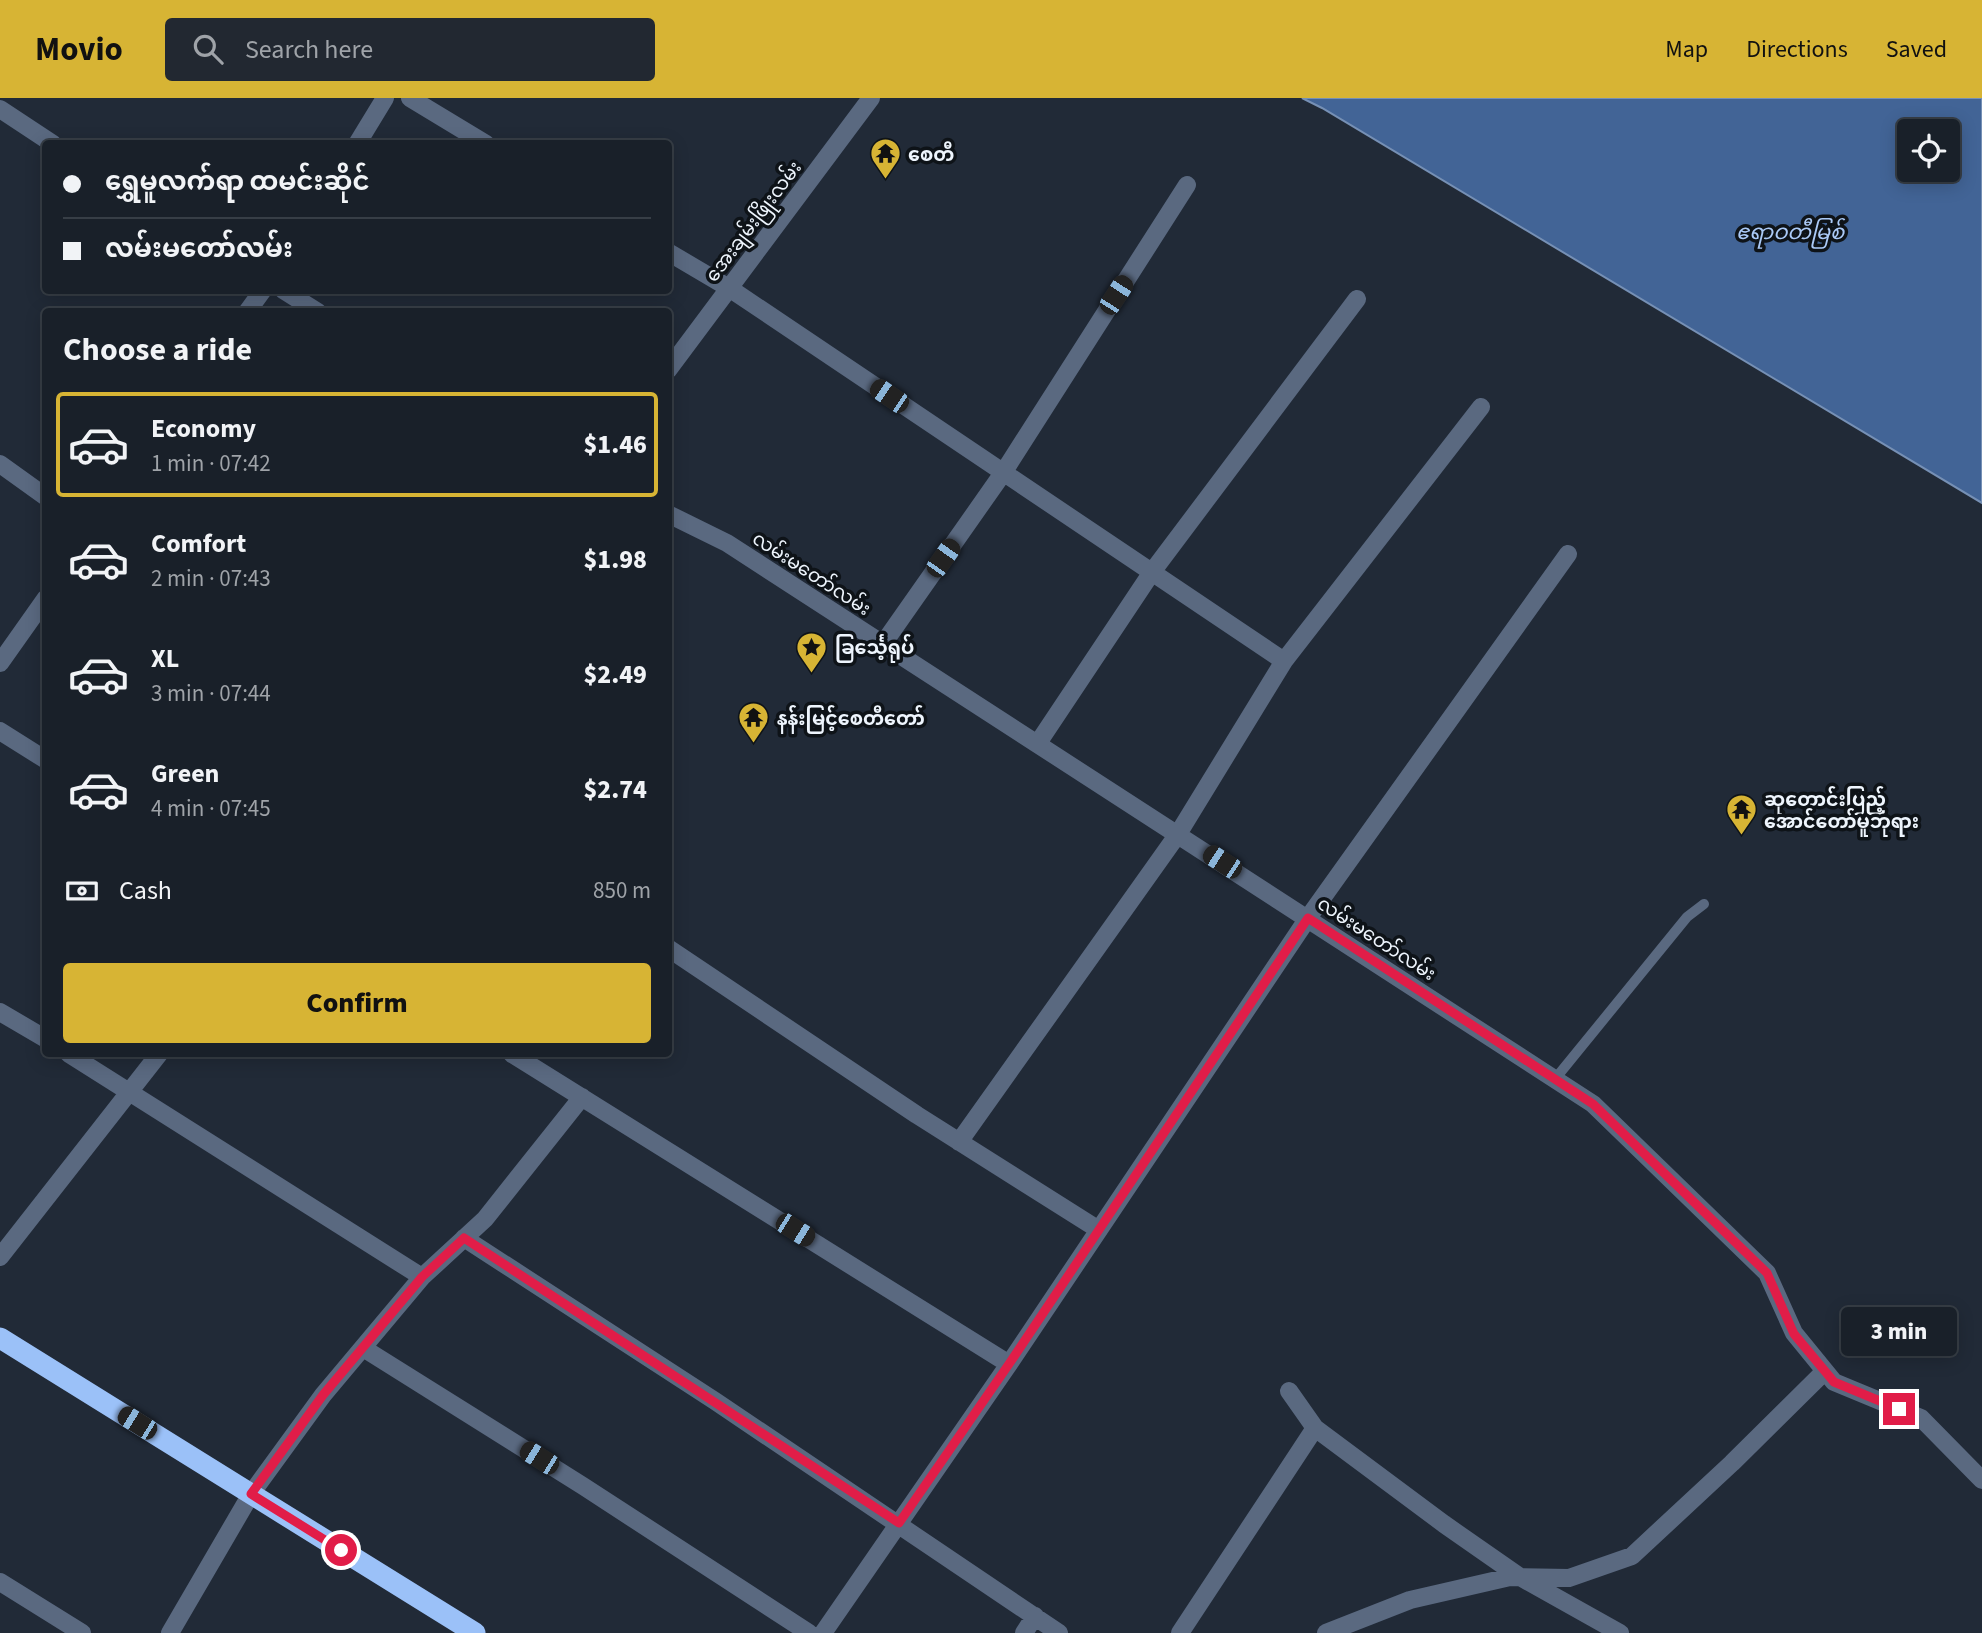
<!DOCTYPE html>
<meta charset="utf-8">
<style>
:root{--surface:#192029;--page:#222831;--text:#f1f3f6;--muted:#9fa3a8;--line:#373e46;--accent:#d7b434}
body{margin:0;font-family:"Source Sans 3","Noto Sans Myanmar",sans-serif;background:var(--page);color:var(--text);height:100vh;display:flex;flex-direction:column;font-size:26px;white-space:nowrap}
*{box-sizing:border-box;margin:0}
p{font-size:23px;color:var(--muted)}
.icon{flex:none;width:38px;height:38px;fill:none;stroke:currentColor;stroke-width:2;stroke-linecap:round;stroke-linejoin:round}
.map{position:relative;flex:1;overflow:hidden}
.drawer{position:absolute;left:42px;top:210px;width:630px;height:749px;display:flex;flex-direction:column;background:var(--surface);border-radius:7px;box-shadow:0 4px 18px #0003,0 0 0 2px var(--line)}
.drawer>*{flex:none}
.guide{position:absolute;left:42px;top:42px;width:630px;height:154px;border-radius:7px;box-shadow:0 4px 18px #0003,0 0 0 2px var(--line);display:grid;align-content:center;height:154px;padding:0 21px;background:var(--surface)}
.fabs{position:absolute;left:1897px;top:21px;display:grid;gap:14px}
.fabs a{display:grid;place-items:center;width:63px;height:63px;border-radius:7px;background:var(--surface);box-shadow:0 4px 18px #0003,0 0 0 2px var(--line);font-size:35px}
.end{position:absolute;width:32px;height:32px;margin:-16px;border:9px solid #e11d48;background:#fff;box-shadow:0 0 0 4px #fff}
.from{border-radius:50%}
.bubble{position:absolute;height:49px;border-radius:7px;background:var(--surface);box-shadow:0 4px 18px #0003,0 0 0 2px var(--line);font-size:23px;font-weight:800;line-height:49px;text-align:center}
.car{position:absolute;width:21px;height:42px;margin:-21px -10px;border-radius:9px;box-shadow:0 0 5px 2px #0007;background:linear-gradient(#222 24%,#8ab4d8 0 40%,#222 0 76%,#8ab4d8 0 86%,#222 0)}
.guide b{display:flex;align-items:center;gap:24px;height:66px;font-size:26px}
.guide b+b{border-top:2px solid var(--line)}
.guide i{width:18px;height:18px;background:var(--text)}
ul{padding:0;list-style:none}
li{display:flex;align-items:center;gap:21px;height:105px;margin:0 14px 10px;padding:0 7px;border:4px solid transparent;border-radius:7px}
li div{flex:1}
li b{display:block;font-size:26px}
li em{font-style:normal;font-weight:800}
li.selected{border-color:var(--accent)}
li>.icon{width:63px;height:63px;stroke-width:1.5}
h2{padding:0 21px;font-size:32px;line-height:84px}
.pay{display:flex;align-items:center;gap:18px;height:77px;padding:0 21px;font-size:26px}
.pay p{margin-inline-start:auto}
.button{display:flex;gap:14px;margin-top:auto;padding:14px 21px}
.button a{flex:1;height:80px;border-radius:7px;background:var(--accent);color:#111;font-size:28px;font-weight:800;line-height:80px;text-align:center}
header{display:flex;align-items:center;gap:42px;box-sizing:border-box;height:98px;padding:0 35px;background:var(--accent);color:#111}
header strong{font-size:33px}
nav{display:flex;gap:38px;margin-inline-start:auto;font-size:24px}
.search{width:490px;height:63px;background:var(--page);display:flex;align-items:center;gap:18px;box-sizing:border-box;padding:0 24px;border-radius:7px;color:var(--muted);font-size:26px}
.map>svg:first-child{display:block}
.water{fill:#426496;stroke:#7690b5;stroke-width:2;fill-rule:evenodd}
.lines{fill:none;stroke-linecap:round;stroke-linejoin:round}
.lane{stroke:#5a6980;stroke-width:10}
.street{stroke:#5a6980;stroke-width:18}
.highway{stroke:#9bc1f8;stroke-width:21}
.route{stroke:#e11d48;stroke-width:9}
.labels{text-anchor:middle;stroke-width:7;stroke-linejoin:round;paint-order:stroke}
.poi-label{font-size:19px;font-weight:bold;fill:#eef5fd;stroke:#0e1318;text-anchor:start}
.street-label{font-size:19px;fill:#eef5fd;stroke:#0e1318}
.water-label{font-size:21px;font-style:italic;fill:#abcaf7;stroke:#0e1318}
</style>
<header>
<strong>Movio</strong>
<div class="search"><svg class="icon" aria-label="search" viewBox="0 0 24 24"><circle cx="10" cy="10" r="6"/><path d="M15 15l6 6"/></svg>Search here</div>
<nav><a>Map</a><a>Directions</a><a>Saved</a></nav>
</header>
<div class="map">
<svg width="1982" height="1535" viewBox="0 0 1982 1535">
<rect width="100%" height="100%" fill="#212a37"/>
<path class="water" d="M1302,0H1982V405L1322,10ZM1909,33H1948V72H1909Z"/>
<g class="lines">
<path class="lane" d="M1555,981L1687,819L1704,806"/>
<path class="street" d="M410,0L486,46
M0,11L53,46
M357,46L385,0
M668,154L729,190L1284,563
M283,192L318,214
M247,214L263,192
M668,272L871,0
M0,366L46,399
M668,416L727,445L1593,1006L1767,1175L1794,1235L1834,1284L1921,1320L1982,1382
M883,546L1003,375L1187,87
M0,565L46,500
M0,633L46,662
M1038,645L1152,474L1357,201
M668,850L917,1017L1099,1132
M0,914L46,941
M69,956L422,1179
M512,956L1009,1266
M959,1044L1178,736L1284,563L1481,309
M464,1140L715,1303L1059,1535
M0,1159L159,956
M363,1250L583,1388L809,1535
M1315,1330L1444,1426L1520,1479L1620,1535
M0,1484L82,1535
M170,1535L251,1396L323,1297L422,1179L485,1121L582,999
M823,1535L1009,1266L1308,820L1568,456
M1024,1535L1035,1518
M1180,1535L1315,1330L1289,1293
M1326,1535L1410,1502L1510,1479L1569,1480L1632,1458L1732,1365L1825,1273"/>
<path class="highway" d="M0,1240L475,1535"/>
</g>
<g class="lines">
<path class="route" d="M341,1452L251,1396L323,1297L422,1179L464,1140L899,1425L1009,1266L1308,820L1593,1006L1767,1175L1794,1236L1834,1284L1899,1311"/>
</g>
<defs>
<symbol id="temple-pin" viewBox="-11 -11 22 30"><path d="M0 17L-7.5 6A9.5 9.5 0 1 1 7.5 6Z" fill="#d7b434" stroke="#0e1318"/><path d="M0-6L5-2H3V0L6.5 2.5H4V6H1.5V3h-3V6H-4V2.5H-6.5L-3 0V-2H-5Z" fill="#111"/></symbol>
<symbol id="sight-pin" viewBox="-11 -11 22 30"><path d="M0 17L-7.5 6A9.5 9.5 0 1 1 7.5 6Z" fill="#d7b434" stroke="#0e1318"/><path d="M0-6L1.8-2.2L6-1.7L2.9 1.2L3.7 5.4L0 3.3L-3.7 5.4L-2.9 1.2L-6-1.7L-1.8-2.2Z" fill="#111"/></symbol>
</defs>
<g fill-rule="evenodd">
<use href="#temple-pin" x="868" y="38" width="35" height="47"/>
<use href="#sight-pin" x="794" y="532" width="35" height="47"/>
<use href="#temple-pin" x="736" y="602" width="35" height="47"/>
<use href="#temple-pin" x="1724" y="694" width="35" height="47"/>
</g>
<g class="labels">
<g class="poi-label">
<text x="908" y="63">စေတီ</text>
<text x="835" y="556">ခြင်္သေ့ရုပ်</text>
<text x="777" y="627">နန်းမြင့်စေတီတော်</text>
<text x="1764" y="708">ဆုတောင်းပြည့်<tspan x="1764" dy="22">အောင်တော်မူဘုရား</tspan></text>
</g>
<g class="street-label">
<text transform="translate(753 123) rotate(-53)" y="7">အေးချမ်းဖြိုးလမ်း</text>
<text transform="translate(812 475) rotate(33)" y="7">လမ်းမတော်လမ်း</text>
<text transform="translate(1377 840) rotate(33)" y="7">လမ်းမတော်လမ်း</text>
</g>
<g class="water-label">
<text x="1790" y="141">ဧရာဝတီမြစ်</text>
</g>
</g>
</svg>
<div class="fabs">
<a><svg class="icon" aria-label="locate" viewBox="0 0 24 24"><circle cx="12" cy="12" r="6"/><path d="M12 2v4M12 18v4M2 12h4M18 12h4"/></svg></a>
</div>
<i class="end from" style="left:341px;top:1452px"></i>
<i class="end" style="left:1899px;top:1311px"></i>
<div class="bubble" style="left:1841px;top:1209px;width:116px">3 min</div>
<i class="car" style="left:1116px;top:197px;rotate:33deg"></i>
<i class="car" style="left:889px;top:298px;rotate:304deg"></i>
<i class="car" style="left:943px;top:460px;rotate:35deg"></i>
<i class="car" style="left:1222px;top:764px;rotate:303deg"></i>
<i class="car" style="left:795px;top:1132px;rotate:122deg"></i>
<i class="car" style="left:137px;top:1325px;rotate:302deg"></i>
<i class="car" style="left:539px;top:1360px;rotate:302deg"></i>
<div class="guide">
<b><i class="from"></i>ရွှေမူလက်ရာ ထမင်းဆိုင်</b>
<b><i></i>လမ်းမတော်လမ်း</b>
</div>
<section class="drawer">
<h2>Choose a ride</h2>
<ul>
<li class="selected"><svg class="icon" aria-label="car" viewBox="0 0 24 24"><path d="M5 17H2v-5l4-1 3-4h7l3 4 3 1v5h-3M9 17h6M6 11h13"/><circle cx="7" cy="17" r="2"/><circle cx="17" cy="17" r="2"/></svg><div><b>Economy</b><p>1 min · 07:42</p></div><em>$1.46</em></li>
<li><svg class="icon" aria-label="car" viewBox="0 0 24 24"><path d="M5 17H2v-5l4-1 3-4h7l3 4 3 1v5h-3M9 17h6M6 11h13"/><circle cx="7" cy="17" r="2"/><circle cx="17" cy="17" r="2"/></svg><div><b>Comfort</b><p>2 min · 07:43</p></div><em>$1.98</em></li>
<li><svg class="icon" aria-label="car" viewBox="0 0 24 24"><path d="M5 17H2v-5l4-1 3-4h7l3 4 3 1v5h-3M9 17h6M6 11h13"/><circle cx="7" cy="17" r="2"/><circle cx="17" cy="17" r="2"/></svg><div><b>XL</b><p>3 min · 07:44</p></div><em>$2.49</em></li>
<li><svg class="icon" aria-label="car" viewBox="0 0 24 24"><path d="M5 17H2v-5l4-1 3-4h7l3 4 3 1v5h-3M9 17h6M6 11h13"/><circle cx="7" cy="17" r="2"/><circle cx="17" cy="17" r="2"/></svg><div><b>Green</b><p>4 min · 07:45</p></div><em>$2.74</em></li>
</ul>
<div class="pay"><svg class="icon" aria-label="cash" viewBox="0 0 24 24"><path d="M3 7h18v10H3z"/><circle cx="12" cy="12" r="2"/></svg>Cash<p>850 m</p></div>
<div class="button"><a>Confirm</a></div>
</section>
</div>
